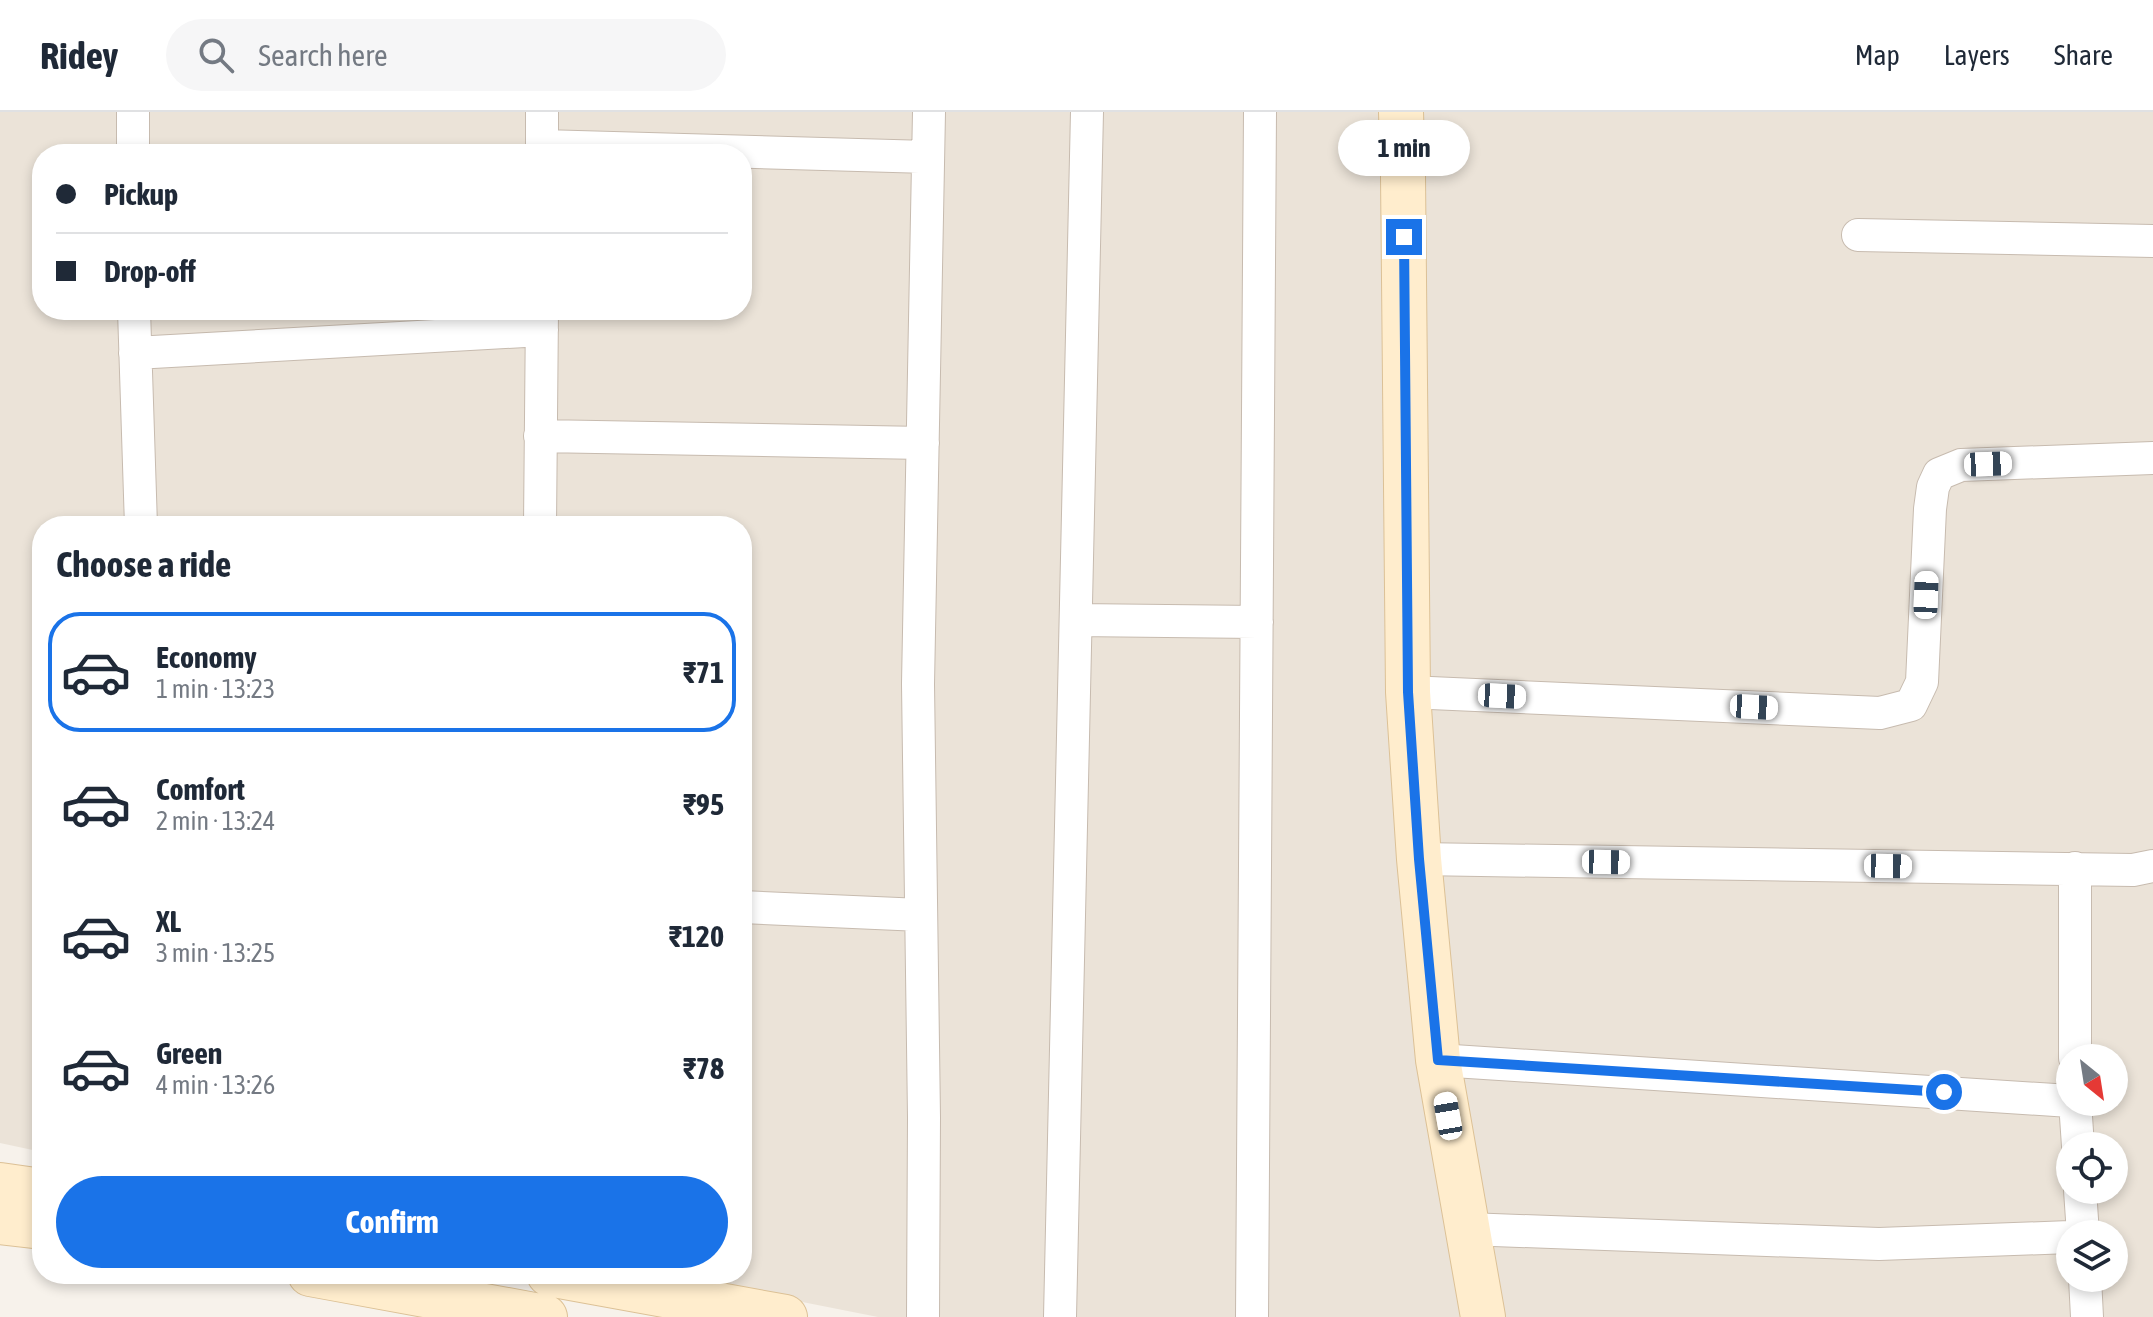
<!DOCTYPE html>
<meta charset="utf-8">
<style>
:root{--surface:#fff;--page:#f6f6f7;--text:#1f2937;--muted:#747a83;--line:#e0e1e3;--accent:#1a73e8}
body{margin:0;font-family:"Asap Condensed",sans-serif;background:var(--page);color:var(--text);height:100vh;display:flex;flex-direction:column;font-size:30px;white-space:nowrap}
*{box-sizing:border-box;margin:0}
p{font-size:26px;color:var(--muted)}
.icon{flex:none;width:44px;height:44px;fill:none;stroke:currentColor;stroke-width:2;stroke-linecap:round;stroke-linejoin:round}
.map{position:relative;flex:1;overflow:hidden}
.drawer{position:absolute;left:32px;top:404px;width:720px;height:768px;display:flex;flex-direction:column;background:var(--surface);border-radius:32px;box-shadow:0 4px 12px #0003}
.drawer>*{flex:none}
.guide{position:absolute;left:32px;top:32px;width:720px;height:176px;border-radius:32px;box-shadow:0 4px 12px #0003;display:grid;align-content:center;height:176px;padding:0 24px;background:var(--surface)}
.needle{width:52px;rotate:150deg}
.fabs{position:absolute;left:2056px;top:932px;display:grid;gap:16px}
.fabs a{display:grid;place-items:center;width:72px;height:72px;border-radius:50%;background:var(--surface);box-shadow:0 4px 12px #0003;font-size:40px}
.end{position:absolute;width:36px;height:36px;margin:-18px;border:10px solid #1a73e8;background:#fff;box-shadow:0 0 0 4px #fff}
.from{border-radius:50%}
.bubble{position:absolute;height:56px;border-radius:28px;background:var(--surface);box-shadow:0 4px 12px #0003;font-size:26px;font-weight:700;line-height:56px;text-align:center}
.car{position:absolute;width:24px;height:48px;margin:-24px -12px;border-radius:10px;box-shadow:0 0 6px 2px #0007;background:linear-gradient(#fff 24%,#345 0 40%,#fff 0 76%,#345 0 86%,#fff 0)}
.guide b{display:flex;align-items:center;gap:28px;height:76px;font-size:30px}
.guide b+b{border-top:2px solid var(--line)}
.guide i{width:20px;height:20px;background:var(--text)}
ul{padding:0;list-style:none}
li{display:flex;align-items:center;gap:24px;height:120px;margin:0 16px 12px;padding:0 8px;border:4px solid transparent;border-radius:32px}
li div{flex:1}
li b{display:block;font-size:30px}
li em{font-style:normal;font-weight:700}
li.active{border-color:var(--accent)}
li>.icon{width:72px;height:72px;stroke-width:1.5}
h2{padding:0 24px;font-size:36px;line-height:96px}
.button{display:flex;gap:16px;margin-top:auto;padding:16px 24px}
.button a{flex:1;height:92px;border-radius:48px;background:var(--accent);color:#fff;font-size:32px;font-weight:700;line-height:92px;text-align:center}
header{display:flex;align-items:center;gap:48px;box-sizing:border-box;height:112px;padding:0 40px;background:var(--surface);border-bottom:2px solid var(--line)}
header strong{font-size:38px}
nav{display:flex;gap:44px;margin-inline-start:auto;font-size:28px}
.search{width:560px;height:72px;background:var(--page);display:flex;align-items:center;gap:20px;box-sizing:border-box;padding:0 28px;border-radius:44px;color:var(--muted);font-size:30px}
.map>svg:first-child{display:block}
.residential{fill:#ebe3d8;fill-rule:evenodd}
.lines{fill:none;stroke-linecap:round;stroke-linejoin:round}
.street-casing{stroke:#c7bbaf;stroke-width:34}
.secondary-casing{stroke:#dcc196;stroke-width:46}
.street{stroke:#fff;stroke-width:32}
.secondary{stroke:#ffedcd;stroke-width:44}
.route{stroke:#1a73e8;stroke-width:10}
</style>
<header>
<strong>Ridey</strong>
<div class="search"><svg class="icon" aria-label="search" viewBox="0 0 24 24"><circle cx="10" cy="10" r="6"/><path d="M15 15l6 6"/></svg>Search here</div>
<nav><a>Map</a><a>Layers</a><a>Share</a></nav>
</header>
<div class="map">
<svg width="2153" height="1205" viewBox="0 0 2153 1205">
<rect width="100%" height="100%" fill="#f7f2eb"/>
<path class="residential" d="M0,0H2153V1205H878L661,1162H742V414H42V1040L0,1031ZM42,42H742V198H42ZM2070,946H2114V990H2070ZM2070,1034H2114V1078H2070ZM2070,1122H2114V1166H2070Z"/>
<g class="lines">
<defs>
<path id="street" d="M133,0V42
M542,34L928,45
M542,42V0
M1858,123L2153,129
M134,198L141,414
M135,241L542,218
M540,324L923,331
M540,414L542,198
M1076,508L1257,510
M1408,580L1880,601L1911,593L1922,570L1930,397L1933,375L1939,362L1961,353L2153,346
M1419,747L2133,758L2153,754
M742,795L921,803
M2075,946V756
M1438,948L2070,989
M2075,990L2078,1034
M2080,1078L2083,1122
M1467,1117L1879,1132L2070,1125
M2085,1166L2087,1205
M923,1205L924,1005L918,572L929,0
M1060,1205L1087,0
M1252,1205L1260,0"/>
<path id="secondary" d="M1401,0L1403,64L1408,580L1419,747L1438,948L1483,1205
M0,1073L42,1079
M0,1110L42,1115
M310,1162L545,1205
M549,1162L785,1205"/>
</defs>
<use href="#street" class="street-casing"/>
<use href="#secondary" class="secondary-casing"/>
<use href="#street" class="street"/>
<use href="#secondary" class="secondary"/>
</g>
<g class="lines">
<path class="route" d="M1404,125L1408,580L1419,747L1438,948L1944,980"/>
</g>
</svg>
<div class="fabs">
<a><svg class="needle" viewBox="-14 -14 28 28"><path d="M0-13l5 13h-10z" fill="#e53935"/><path d="M0 13l5-13h-10z" fill="#747a83"/></svg></a>
<a><svg class="icon" aria-label="locate" viewBox="0 0 24 24"><circle cx="12" cy="12" r="6"/><path d="M12 2v4M12 18v4M2 12h4M18 12h4"/></svg></a>
<a><svg class="icon" aria-label="layers" viewBox="0 0 24 24"><path d="M12 4l9 5-9 5-9-5zM3 14l9 5 9-5"/></svg></a>
</div>
<i class="end from" style="left:1944px;top:980px"></i>
<i class="end" style="left:1404px;top:125px"></i>
<div class="bubble" style="left:1338px;top:8px;width:132px">1 min</div>
<i class="car" style="left:1988px;top:352px;rotate:88deg"></i>
<i class="car" style="left:1926px;top:483px;rotate:2deg"></i>
<i class="car" style="left:1502px;top:584px;rotate:93deg"></i>
<i class="car" style="left:1754px;top:595px;rotate:93deg"></i>
<i class="car" style="left:1606px;top:750px;rotate:91deg"></i>
<i class="car" style="left:1888px;top:754px;rotate:91deg"></i>
<i class="car" style="left:1448px;top:1004px;rotate:350deg"></i>
<div class="guide">
<b><i class="from"></i>Pickup</b>
<b><i></i>Drop-off</b>
</div>
<section class="drawer">
<h2>Choose a ride</h2>
<ul>
<li class="active"><svg class="icon" aria-label="car" viewBox="0 0 24 24"><path d="M5 17H2v-5l4-1 3-4h7l3 4 3 1v5h-3M9 17h6M6 11h13"/><circle cx="7" cy="17" r="2"/><circle cx="17" cy="17" r="2"/></svg><div><b>Economy</b><p>1 min · 13:23</p></div><em>₹71</em></li>
<li><svg class="icon" aria-label="car" viewBox="0 0 24 24"><path d="M5 17H2v-5l4-1 3-4h7l3 4 3 1v5h-3M9 17h6M6 11h13"/><circle cx="7" cy="17" r="2"/><circle cx="17" cy="17" r="2"/></svg><div><b>Comfort</b><p>2 min · 13:24</p></div><em>₹95</em></li>
<li><svg class="icon" aria-label="car" viewBox="0 0 24 24"><path d="M5 17H2v-5l4-1 3-4h7l3 4 3 1v5h-3M9 17h6M6 11h13"/><circle cx="7" cy="17" r="2"/><circle cx="17" cy="17" r="2"/></svg><div><b>XL</b><p>3 min · 13:25</p></div><em>₹120</em></li>
<li><svg class="icon" aria-label="car" viewBox="0 0 24 24"><path d="M5 17H2v-5l4-1 3-4h7l3 4 3 1v5h-3M9 17h6M6 11h13"/><circle cx="7" cy="17" r="2"/><circle cx="17" cy="17" r="2"/></svg><div><b>Green</b><p>4 min · 13:26</p></div><em>₹78</em></li>
</ul>
<div class="button"><a>Confirm</a></div>
</section>
</div>
